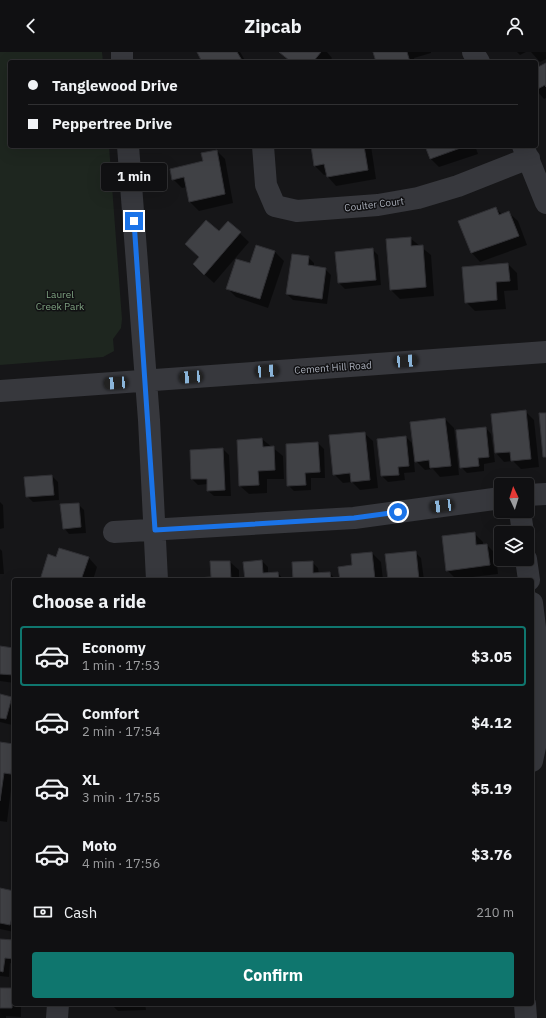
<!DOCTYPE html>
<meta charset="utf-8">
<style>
:root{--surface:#101012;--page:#1e1e20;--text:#f1f3f6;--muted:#9c9d9f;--line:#303032;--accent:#0f766e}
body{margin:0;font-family:"IBM Plex Sans",sans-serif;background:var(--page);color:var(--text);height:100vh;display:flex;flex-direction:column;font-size:15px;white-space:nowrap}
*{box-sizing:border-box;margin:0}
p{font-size:13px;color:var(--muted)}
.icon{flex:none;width:22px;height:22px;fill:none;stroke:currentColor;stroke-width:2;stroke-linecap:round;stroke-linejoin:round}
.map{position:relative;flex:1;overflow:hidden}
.details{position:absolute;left:12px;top:526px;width:522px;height:428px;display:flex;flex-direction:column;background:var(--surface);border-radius:4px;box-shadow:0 4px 16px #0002,0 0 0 1px var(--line)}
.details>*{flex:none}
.banner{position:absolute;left:8px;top:8px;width:530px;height:88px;border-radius:4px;box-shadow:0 4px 16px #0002,0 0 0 1px var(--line);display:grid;align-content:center;height:88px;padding:0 20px;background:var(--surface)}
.needle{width:26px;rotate:356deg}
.tools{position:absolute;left:494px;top:426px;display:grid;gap:8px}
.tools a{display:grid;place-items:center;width:40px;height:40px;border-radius:4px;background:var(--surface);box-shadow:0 4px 16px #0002,0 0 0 1px var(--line);font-size:20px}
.end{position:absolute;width:18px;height:18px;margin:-9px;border:5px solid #1a73e8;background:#fff;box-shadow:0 0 0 2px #fff}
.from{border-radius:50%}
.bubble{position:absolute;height:28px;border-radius:4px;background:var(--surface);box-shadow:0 4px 16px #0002,0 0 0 1px var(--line);font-size:13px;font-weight:800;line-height:28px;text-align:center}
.car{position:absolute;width:12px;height:24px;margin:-12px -6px;border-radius:5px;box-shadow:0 0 3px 1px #0007;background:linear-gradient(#222 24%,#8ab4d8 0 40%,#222 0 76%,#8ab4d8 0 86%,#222 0)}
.banner b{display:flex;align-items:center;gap:14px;height:38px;font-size:15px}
.banner b+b{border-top:1px solid var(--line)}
.banner i{width:10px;height:10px;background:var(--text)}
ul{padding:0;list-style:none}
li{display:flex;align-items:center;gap:12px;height:60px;margin:0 8px 6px;padding:0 12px;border:2px solid transparent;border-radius:4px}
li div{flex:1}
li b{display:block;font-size:15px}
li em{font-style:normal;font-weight:800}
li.on{border-color:var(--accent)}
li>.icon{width:36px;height:36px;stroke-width:1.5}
h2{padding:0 20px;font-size:18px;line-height:48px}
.pay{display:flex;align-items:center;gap:10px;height:44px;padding:0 20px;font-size:15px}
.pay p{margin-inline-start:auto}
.cta{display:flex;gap:8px;margin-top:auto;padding:8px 20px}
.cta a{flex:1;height:46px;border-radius:4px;background:var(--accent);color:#fff;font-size:16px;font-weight:800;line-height:46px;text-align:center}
header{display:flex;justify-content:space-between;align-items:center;height:52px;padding:0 20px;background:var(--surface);font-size:18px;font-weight:800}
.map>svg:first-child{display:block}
.green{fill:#1e261f}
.shadow{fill:#0007}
.building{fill:#404145;stroke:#303034}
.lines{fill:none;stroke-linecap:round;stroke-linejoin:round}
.minor{stroke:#37383d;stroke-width:22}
.route{stroke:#1a73e8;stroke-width:5}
.labels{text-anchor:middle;stroke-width:3;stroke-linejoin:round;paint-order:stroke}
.street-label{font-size:10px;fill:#a8adb8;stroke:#111113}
.park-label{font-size:10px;fill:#7fa381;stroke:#111113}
</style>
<header><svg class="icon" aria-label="back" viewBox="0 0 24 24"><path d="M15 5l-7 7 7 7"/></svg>Zipcab<svg class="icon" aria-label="person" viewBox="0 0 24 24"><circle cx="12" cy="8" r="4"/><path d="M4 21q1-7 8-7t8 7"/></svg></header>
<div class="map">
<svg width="546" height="966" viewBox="0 0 546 966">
<rect width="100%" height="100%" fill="#161618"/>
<path class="green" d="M0,0H102L103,10H10V94H109L122,267L121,276L113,287L114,299L103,305L0,313Z"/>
<path class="shadow" d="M198,0H240L246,10H204Z
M280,0H327L332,6L329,10H290Z
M374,0H431V1L414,6L415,10H377Z
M517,0H526L520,3Z
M531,0H546V7L540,10Z
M546,12V46L544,47L536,38V18Z
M312,94H371L376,127L336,134L328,125L327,122L324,123L315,114Z
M426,94H475L478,102L439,115L430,106Z
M217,99L225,107L233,151L199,159L190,150L187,135L182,136L173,127L204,110Z
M495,156L503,163L509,161L518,169L527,193L480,210L472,201L460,169Z
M228,170L249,190L214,231L203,221Z
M410,186L431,203L434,244L400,247L391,238L387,188Z
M372,197L378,203L381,233L345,237L339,231L336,201Z
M275,200L284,209L268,256L236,245L228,237L251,212Z
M308,205L314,211V215L325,217L331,223L327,252L293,248L287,242Z
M508,212L517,221L518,238L504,239L506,257L475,259L466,250Z
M525,359L534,368L539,415L521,417L513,409L504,410L496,401Z
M445,367L454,376L459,423L440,425L433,417L425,418L416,409Z
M486,376L491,382L495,410L484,412V419L467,421L461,415Z
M364,381L373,389L378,436L360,438L352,430L343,431L334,422Z
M406,385L412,391L415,420L404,421L405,428L388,430L382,424L378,388Z
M262,387L283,404L284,427H267V441L249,442L240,434Z
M318,391L324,397L325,426H311V438L294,439L288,433Z
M223,397L229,403L231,444H214L208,439V432L198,433L192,427L191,399Z
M52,424L58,430L59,448L33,450L27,444Z
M0,450L3,453L4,476L0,477Z
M78,452L84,458L86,481L69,482L64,476Z
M474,481L483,490V493H487L496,502L498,522L456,527L447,518Z
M0,497L2,499L4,522H0Z
M415,500L421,506L424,528H389Z
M372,501L381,510L383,528H341L353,514Z
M57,506H89L97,515L93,528H41Z
M262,509L268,515V522L278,521L284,528H246Z
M230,510L239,518V528H198L212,526Z
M312,510L318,516L319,522L330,521L336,528H294Z
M0,595L14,597V631L0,629Z
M0,643L11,646L14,649L12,673L0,670Z
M0,691L14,693V730H12L7,770L0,769Z
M0,837L14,840V880L0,877Z
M0,888L14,889V912L10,911L9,925L0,924Z
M0,937H12L14,939V952H21V965L6,964V966H0Z
M111,952H145L146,958L118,959Z"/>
<path class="building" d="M197,0H237L243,10H202Z
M279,0H321L313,10H289L290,9Z
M373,0H407L410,10H376Z
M546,11V35L545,33L536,38V16Z
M311,94H364L368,118L327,125L324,112L314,114Z
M425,94H466L430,107Z
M217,98L225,142L189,150L184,125L172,128L170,117L203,109L201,101Z
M496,155L499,163L509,159L519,184L471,201L458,169Z
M206,168L219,179L228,169L241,180L204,223L193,212L199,205L185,192Z
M411,185V194L423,193L426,235L390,238L386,187Z
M256,193L275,199L260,247L226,237L236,207L250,211Z
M373,196L376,228L338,231L335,200Z
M292,202L309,204L308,213L326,216L322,247L286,242Z
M508,211L510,229L496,230L497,248L465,251L462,215Z
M526,358L531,407L511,409L510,400L495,401L491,362Z
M539,361H546V405H543Z
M445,366L451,414L430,416L429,408L415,410L410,370Z
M486,375L489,405L478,406L479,414L460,416L456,378Z
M365,380L370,428L351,430L350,421L333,423L329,383Z
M406,384L409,414L398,415L399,423L381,424L377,387Z
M262,386L263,395L274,394L275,418L258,419L259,433L239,434L237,388Z
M318,390L320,420L305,421L306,433L287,434L286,392Z
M223,396L225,438L207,439V427H191L190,398Z
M52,423L54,443L26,445L24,425Z
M79,451L81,475L63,477L60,452Z
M475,480L476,493L487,492L490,513L446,519L442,484Z
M59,496L89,505L81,528H40L48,502L56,505Z
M416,499L419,528H388L385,502Z
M372,500L375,528H340L338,515L352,513L351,502Z
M262,508L263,521L278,520L279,528H245L243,510Z
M210,509H230L231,528H197V526L211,525Z
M313,509V521L330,520L331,528H293L292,510Z
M0,594L14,596V623L0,622Z
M0,642L12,645L6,667L0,666Z
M0,690L14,692L11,722L4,721L0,749Z
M0,836L14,839V859L10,873L0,871Z
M0,887L14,888V907L5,906L3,920L0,919Z
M0,936H13L12,956H0Z"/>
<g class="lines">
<path class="minor" d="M122,0V10
M473,0L479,10
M128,94L149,368L157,528
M263,94L266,133L275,154L297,159L378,153L418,146L458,134L529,106
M523,94L546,151
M0,339L546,300
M527,443L546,442
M520,459L523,481
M114,480L354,466L501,446
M526,507L529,528
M532,551L541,624L540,671L532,709
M525,952L526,966
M57,966L58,952"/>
</g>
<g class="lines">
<path class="route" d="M134,169L155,478L354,466L398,460"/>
</g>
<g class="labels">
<g class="street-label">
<text transform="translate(374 152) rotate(-7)" y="4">Coulter Court</text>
<text transform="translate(333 315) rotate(-4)" y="4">Cement Hill Road</text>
</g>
<g class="park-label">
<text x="60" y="246">Laurel<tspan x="60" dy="12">Creek Park</tspan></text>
</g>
</g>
</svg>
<div class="tools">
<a><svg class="needle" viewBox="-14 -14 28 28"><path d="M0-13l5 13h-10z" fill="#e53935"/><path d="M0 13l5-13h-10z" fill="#9c9d9f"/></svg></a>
<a><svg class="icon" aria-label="layers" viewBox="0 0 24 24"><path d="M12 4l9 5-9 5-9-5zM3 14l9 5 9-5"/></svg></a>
</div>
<i class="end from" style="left:398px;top:460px"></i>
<i class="end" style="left:134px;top:169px"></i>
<div class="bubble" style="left:101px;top:111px;width:66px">1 min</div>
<i class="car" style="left:406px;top:309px;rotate:86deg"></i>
<i class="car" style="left:267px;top:319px;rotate:86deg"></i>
<i class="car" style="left:191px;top:325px;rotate:266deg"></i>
<i class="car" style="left:116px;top:331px;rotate:266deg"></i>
<i class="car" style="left:442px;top:454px;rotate:263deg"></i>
<div class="banner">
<b><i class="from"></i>Tanglewood Drive</b>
<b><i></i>Peppertree Drive</b>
</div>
<section class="details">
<h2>Choose a ride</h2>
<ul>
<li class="on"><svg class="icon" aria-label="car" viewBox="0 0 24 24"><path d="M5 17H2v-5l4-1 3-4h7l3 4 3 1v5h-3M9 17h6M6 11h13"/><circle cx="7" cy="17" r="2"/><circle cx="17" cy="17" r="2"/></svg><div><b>Economy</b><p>1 min · 17:53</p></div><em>$3.05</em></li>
<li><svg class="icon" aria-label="car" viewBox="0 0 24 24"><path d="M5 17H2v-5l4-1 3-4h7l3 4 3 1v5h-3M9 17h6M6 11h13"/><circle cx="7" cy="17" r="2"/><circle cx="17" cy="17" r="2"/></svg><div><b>Comfort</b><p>2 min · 17:54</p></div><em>$4.12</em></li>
<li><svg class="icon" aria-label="car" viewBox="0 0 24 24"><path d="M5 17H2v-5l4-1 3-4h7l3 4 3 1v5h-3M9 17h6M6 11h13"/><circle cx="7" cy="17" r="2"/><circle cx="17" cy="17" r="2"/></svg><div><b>XL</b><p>3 min · 17:55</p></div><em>$5.19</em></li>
<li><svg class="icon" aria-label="car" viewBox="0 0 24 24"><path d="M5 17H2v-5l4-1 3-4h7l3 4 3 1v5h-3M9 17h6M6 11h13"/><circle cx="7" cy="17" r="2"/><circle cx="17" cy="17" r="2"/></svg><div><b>Moto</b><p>4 min · 17:56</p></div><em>$3.76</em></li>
</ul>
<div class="pay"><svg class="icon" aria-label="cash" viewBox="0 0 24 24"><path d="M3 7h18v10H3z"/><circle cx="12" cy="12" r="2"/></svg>Cash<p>210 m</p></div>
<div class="cta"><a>Confirm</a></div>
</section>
</div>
